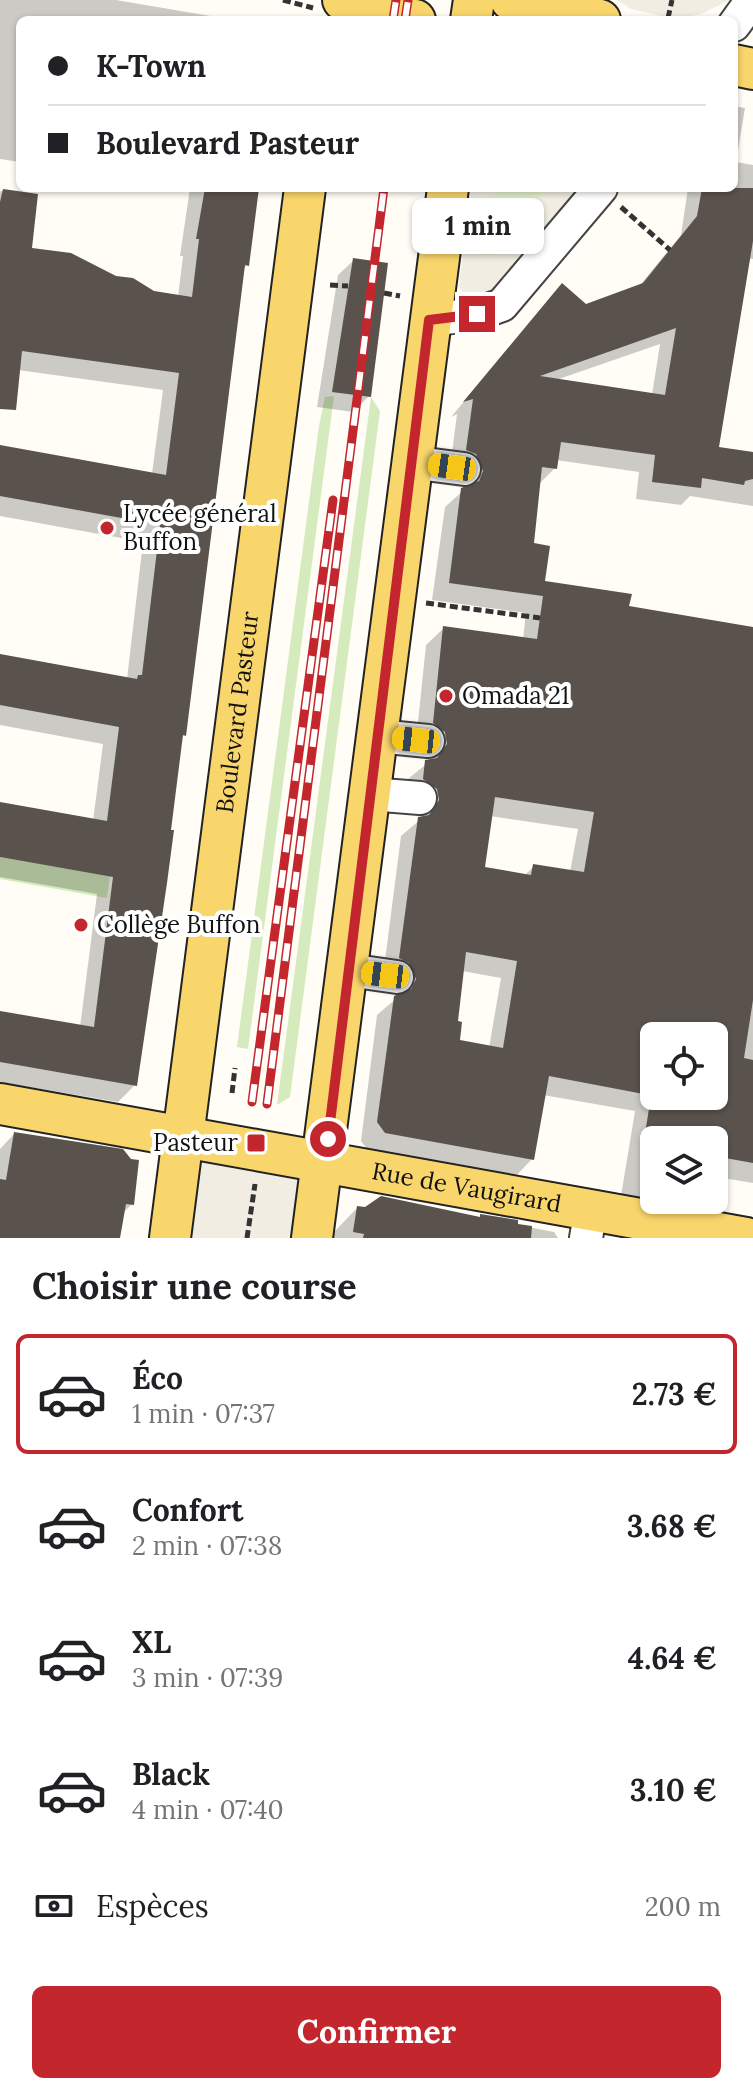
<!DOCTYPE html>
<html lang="fr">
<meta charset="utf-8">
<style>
:root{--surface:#fff;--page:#f6f6f6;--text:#202124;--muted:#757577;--line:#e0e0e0;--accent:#c4262e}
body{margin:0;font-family:Lora,serif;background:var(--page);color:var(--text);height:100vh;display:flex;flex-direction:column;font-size:30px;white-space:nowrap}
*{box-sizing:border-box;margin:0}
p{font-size:26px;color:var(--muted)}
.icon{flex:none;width:44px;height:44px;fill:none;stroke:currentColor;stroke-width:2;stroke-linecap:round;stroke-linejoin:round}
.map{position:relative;height:1238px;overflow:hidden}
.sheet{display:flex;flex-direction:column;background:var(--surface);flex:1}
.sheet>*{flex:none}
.top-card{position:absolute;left:16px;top:16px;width:722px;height:176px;border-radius:12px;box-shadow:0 2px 6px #0004;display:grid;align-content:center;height:176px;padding:0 32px;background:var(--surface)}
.tools{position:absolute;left:640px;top:1022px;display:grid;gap:16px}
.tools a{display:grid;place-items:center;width:88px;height:88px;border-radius:12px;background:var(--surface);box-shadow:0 2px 6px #0004;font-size:40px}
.end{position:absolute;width:36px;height:36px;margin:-18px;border:10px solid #c4262e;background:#fff;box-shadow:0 0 0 4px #fff}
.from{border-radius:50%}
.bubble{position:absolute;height:56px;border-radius:12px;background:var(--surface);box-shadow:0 2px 6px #0004;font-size:26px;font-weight:700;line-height:56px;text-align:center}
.car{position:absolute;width:24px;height:48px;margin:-24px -12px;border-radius:10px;box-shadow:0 0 6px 2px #0007;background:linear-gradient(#f5c518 24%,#345 0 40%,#f5c518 0 76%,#345 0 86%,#f5c518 0)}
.top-card b{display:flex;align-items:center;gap:28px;height:76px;font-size:30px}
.top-card b+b{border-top:2px solid var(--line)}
.top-card i{width:20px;height:20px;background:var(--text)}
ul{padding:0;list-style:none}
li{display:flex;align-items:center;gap:24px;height:120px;margin:0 16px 12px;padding:0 16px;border:4px solid transparent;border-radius:12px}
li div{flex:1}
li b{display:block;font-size:30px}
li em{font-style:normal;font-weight:700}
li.selected{border-color:var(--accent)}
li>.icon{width:72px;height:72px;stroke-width:1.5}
h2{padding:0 32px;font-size:36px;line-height:96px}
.pay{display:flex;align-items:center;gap:20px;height:88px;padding:0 32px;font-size:30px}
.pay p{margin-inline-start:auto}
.cta{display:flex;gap:16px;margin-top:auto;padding:16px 32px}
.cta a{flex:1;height:92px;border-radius:12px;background:var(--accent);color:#fff;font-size:32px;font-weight:700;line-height:92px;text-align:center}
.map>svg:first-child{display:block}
.green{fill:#d5ebbd}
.pitch{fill:#e6f2cf}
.plaza{fill:#f1ede2}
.shadow{fill:#0003;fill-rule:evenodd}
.building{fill:#5a524d;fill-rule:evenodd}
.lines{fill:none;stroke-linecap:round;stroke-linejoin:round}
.minor-casing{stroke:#444;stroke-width:36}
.major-casing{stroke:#222;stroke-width:44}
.path{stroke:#333;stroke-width:5;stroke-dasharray:8 4;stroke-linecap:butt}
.minor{stroke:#fff;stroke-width:32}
.major{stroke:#f9d66b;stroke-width:40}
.rail-casing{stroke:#c4262e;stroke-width:9}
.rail{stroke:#fff;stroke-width:6;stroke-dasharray:18;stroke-linecap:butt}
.route{stroke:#c4262e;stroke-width:10}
.poi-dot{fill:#c4262e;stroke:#fff;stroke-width:3}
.labels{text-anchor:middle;stroke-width:8;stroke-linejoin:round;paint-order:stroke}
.poi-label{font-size:24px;fill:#111;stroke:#fff;text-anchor:start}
.street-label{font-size:24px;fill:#111;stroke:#fff}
</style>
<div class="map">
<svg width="753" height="1238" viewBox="0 0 753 1238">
<rect width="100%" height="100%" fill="#fffdf5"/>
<path class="green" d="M334,396L248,1049L237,1047L319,426L325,397Z
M371,397L380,411L290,1097L277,1105Z
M0,857L110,876L107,898L0,879Z"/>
<path class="pitch" d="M495,188H547L485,262Z"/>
<path class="plaza" d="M617,0H730L701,14L676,19L631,9Z
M471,188H495L486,261L547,188H581L488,299L476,302L466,297L459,286Z
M201,1160L301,1177L294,1238H190Z"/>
<path class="shadow" d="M0,0H116L234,20H20V162L0,159Z
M734,106L745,108L736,162L753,165V259L748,258L717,449L753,454V506L690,496L681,505L636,499L639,472L556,460L555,468L538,485L532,545L543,582L627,608L753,629V1183L717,1177L714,1193V1140H654V1200H707L697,1210L621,1196L635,1111L543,1095L532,1159L515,1177L368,1150L361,1141L377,1015L399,996L392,980L383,976L401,836L422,818L420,807L406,797L408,779L430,761L428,750L416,741L426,645L444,628L523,639L526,613L432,600L445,507L466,488L459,472L450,468L457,414L451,417L562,286L586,306L640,285L681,235L688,188H734ZM660,344L652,395L556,380ZM490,816L578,829L570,872L534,866L524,876L483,869ZM462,971L501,978L489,1048L458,1042L456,1023ZM654,1036H714V1096H654Z
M190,188H257L247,265L242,270L184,735L181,738L135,1085L118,1102L0,1082V1013L80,1027L97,894L0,877V804L93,821L103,744L0,725V656L127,679L143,542L0,516V447L152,474L163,390L18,370L0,407V191L36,196L30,250L153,293L178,297L183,256H180Z
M354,260L369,396L353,412L317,407L338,275Z
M14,1134L132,1204L122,1214L119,1238H0V1149Z
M381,1198L554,1232L558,1238H333L334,1232L357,1208L365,1209Z"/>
<path class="building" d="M205,188H259L249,266L245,265L186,736L183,735L171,830H174L167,883L137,1086L0,1062V1011L94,1027L113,877L0,857V802L107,821L119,727L0,705V654L137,679L138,675H142L160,525L0,496V445L166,475L179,373L22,351L16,410L0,409V202L3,189L38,194L32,248L71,253L116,276L133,278L154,291L192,297L199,239H196Z
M702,188H753V241L719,447L753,452V479L745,481L744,485L702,478L701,488L652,482L655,455L561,442L557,469L542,467L534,543L550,546L545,581L632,594L629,606L753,627V1000L744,1058L753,1060V1163L714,1156V1140H644L651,1096H675L714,1104V1036H654V1096L549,1076L534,1160L385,1133L377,1122L394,996L411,989L416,979L409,963L399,958L418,817L429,815L439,800L437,789L423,779L425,760L437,758L447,744L445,732L433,723L443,626L537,639L543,596L449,583L461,488L479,481L483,471L476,454L466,450L473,399L463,402L562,283L586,304L643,283L697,216ZM676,328L665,395L540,376ZM495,797L594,812L584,872L533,864L531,875L485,867ZM466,952L517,961L503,1048L460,1040L462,1022L458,1021Z
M353,258L388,263L371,397L332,392Z
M14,1132L123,1149L131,1159L139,1160L134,1205L126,1204L120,1238H0V1179L6,1180Z
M381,1196L480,1217V1214L518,1220V1224L532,1226L531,1238H363L364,1234L353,1232L357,1206L365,1207Z"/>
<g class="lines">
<defs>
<path id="minor" d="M734,25L752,0
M429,320L477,314L502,305L601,188
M410,462L464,469
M377,736L428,741
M370,794L420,798
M348,970L397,977
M586,1238L591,1209"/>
<g id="major">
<path d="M343,0L373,13L415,20"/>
<path d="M511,0L600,20"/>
<path d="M471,20L474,0"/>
<path d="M734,65L753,69"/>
<path id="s1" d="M0,1104L746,1238"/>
<path id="s2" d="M170,1238L305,188"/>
<path d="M312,1238L448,188"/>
</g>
</defs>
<use href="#minor" class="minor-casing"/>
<use href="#major" class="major-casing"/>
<path class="path" d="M283,0L313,8
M668,18L672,0
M621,207L670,250
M330,285L348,286
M384,293L400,296
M426,603L540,618
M232,1093L235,1068
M247,1238L255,1184"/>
<use href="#minor" class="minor"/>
<use href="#major" class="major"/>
<defs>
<path id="rail" d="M393,20L396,0
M405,20L408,0
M252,1102L333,500
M267,1104L384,188"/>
</defs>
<use href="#rail" class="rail-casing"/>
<use href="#rail" class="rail"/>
</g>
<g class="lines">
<path class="route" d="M328,1139L429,320L477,314"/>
</g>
<g class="poi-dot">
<circle cx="107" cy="528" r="8"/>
<circle cx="446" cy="696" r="8"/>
<circle cx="81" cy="925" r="8"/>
<rect x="246" y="1133" width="20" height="20" rx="4"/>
</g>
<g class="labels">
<g class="poi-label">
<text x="123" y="522">Lycée général<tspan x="123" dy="28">Buffon</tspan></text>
<text x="462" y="704">Omada 21</text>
<text x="97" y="933">Collège Buffon</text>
<text x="238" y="1151" text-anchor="end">Pasteur</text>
</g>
<g class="street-label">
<text dy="8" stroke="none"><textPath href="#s2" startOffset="530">Boulevard Pasteur</textPath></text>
<text dy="8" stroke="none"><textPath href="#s1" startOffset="474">Rue de Vaugirard</textPath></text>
</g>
</g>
</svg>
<div class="tools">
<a><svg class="icon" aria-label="locate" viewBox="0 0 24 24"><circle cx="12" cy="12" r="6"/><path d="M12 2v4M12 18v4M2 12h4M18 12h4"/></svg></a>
<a><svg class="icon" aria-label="layers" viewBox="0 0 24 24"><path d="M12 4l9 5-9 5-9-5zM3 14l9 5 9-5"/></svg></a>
</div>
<i class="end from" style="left:328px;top:1139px"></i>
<i class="end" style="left:477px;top:314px"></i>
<div class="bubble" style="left:412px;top:198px;width:132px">1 min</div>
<i class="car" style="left:452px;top:467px;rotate:278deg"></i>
<i class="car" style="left:416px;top:740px;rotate:276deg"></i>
<i class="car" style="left:385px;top:975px;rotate:277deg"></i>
<div class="top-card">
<b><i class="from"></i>K-Town</b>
<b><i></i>Boulevard Pasteur</b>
</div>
</div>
<section class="sheet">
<h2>Choisir une course</h2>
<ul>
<li class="selected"><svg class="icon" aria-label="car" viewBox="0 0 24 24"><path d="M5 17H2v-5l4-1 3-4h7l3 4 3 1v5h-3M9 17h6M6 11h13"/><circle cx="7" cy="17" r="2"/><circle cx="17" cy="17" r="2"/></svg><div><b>Éco</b><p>1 min · 07:37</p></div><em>2.73 €</em></li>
<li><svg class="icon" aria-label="car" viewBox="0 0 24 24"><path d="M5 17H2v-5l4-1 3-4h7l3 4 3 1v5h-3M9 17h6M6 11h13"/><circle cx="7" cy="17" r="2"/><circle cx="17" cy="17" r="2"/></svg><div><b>Confort</b><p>2 min · 07:38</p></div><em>3.68 €</em></li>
<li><svg class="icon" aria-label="car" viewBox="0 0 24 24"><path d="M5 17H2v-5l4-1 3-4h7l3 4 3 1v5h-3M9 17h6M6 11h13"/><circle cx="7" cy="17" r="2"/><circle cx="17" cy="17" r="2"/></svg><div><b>XL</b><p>3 min · 07:39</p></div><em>4.64 €</em></li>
<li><svg class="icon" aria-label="car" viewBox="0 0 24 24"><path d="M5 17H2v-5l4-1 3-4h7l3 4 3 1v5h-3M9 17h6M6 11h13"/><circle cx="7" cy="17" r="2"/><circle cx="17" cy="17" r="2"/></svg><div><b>Black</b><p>4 min · 07:40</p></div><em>3.10 €</em></li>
</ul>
<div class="pay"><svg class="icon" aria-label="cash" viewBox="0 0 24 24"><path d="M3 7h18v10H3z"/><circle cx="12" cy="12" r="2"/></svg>Espèces<p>200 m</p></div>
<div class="cta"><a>Confirmer</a></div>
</section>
